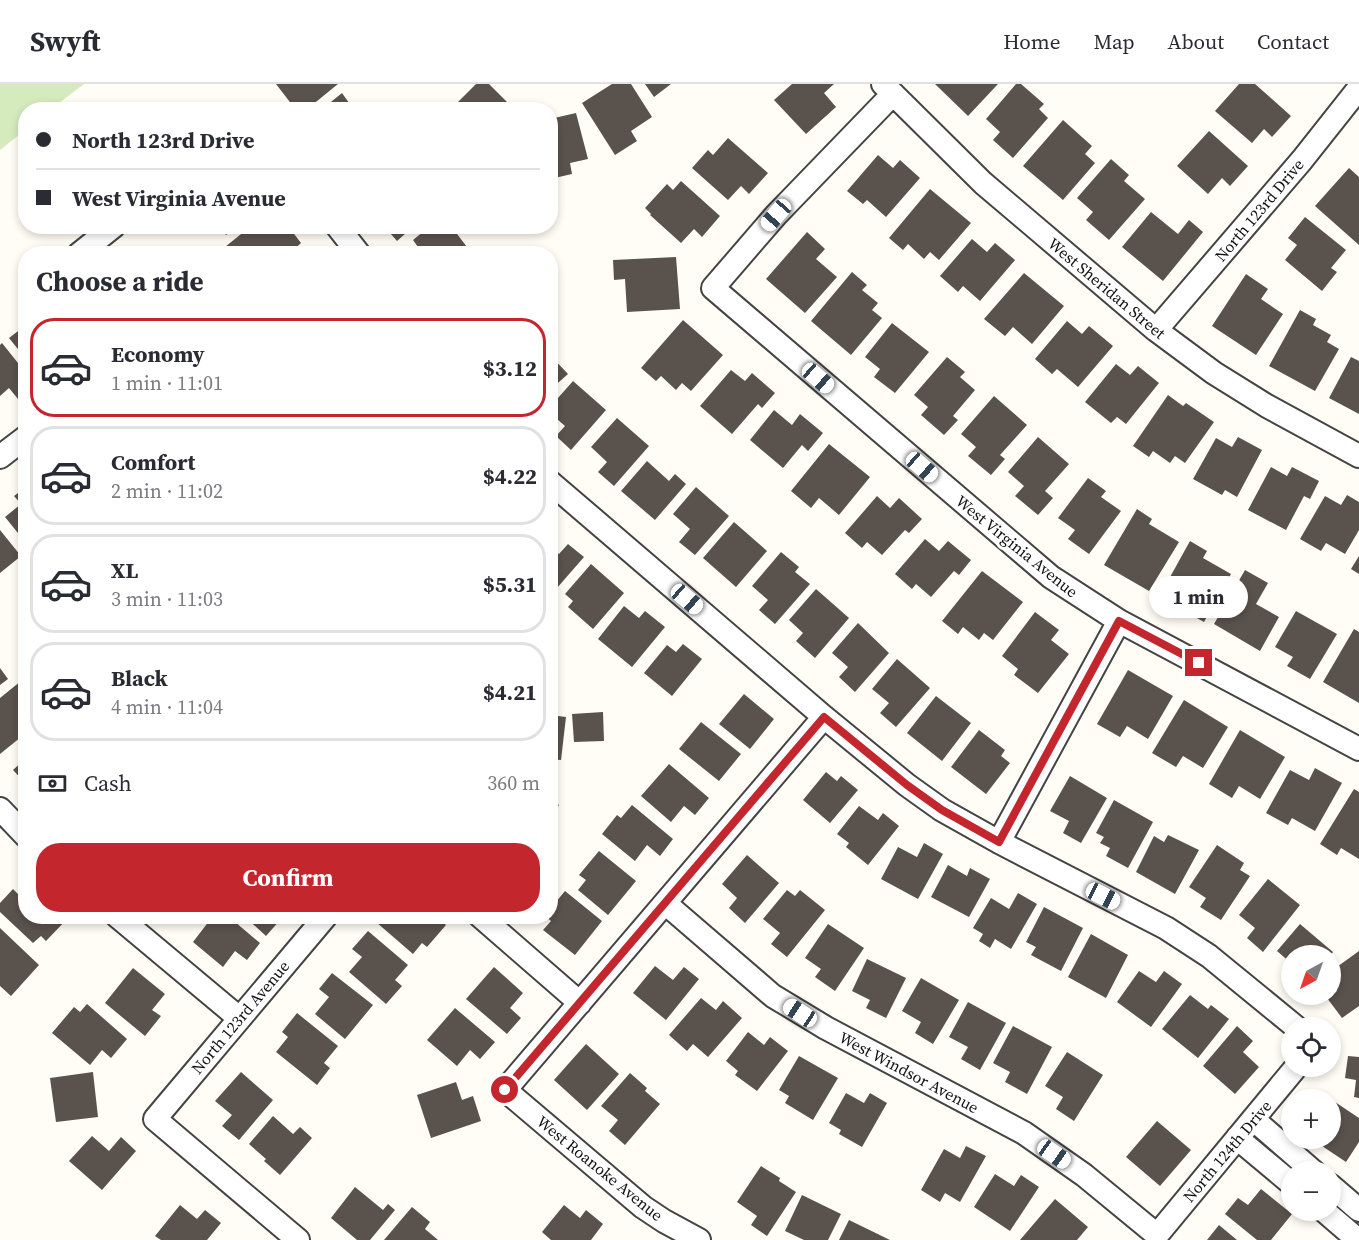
<!DOCTYPE html>
<meta charset="utf-8">
<style>
:root{--surface:#fff;--page:#f2f2f3;--text:#2b2b33;--muted:#7c7c81;--line:#e1e1e2;--accent:#c4262e}
body{margin:0;font-family:"Source Serif 4",serif;background:var(--page);color:var(--text);height:100vh;display:flex;flex-direction:column;font-size:22px;white-space:nowrap}
*{box-sizing:border-box;margin:0}
p{font-size:20px;color:var(--muted)}
.icon{flex:none;width:33px;height:33px;fill:none;stroke:currentColor;stroke-width:2;stroke-linecap:round;stroke-linejoin:round}
.map{position:relative;flex:1;overflow:hidden}
.drawer{position:absolute;left:18px;top:162px;width:540px;height:678px;display:flex;flex-direction:column;background:var(--surface);border-radius:24px;box-shadow:0 3px 9px #0003}
.drawer>*{flex:none}
.hud{position:absolute;left:18px;top:18px;width:540px;height:132px;border-radius:24px;box-shadow:0 3px 9px #0003;display:grid;align-content:center;height:132px;padding:0 18px;background:var(--surface)}
.needle{width:39px;rotate:220deg}
.controls{position:absolute;left:1281px;top:861px;display:grid;gap:12px}
.controls a{display:grid;place-items:center;width:60px;height:60px;border-radius:50%;background:var(--surface);box-shadow:0 3px 9px #0003;font-size:30px}
.end{position:absolute;width:27px;height:27px;margin:-14px;border:8px solid #c4262e;background:#fff;box-shadow:0 0 0 3px #fff}
.from{border-radius:50%}
.bubble{position:absolute;height:42px;border-radius:21px;background:var(--surface);box-shadow:0 3px 9px #0003;font-size:20px;font-weight:700;line-height:42px;text-align:center}
.car{position:absolute;width:18px;height:36px;margin:-18px -9px;border-radius:8px;box-shadow:0 0 4px 2px #0007;background:linear-gradient(#fff 24%,#345 0 40%,#fff 0 76%,#345 0 86%,#fff 0)}
.hud b{display:flex;align-items:center;gap:21px;height:57px;font-size:22px}
.hud b+b{border-top:2px solid var(--line)}
.hud i{width:15px;height:15px;background:var(--text)}
ul{padding:0;list-style:none}
li{display:flex;align-items:center;gap:18px;height:99px;margin:0 12px 9px;padding:0 6px;border:3px solid var(--line);border-radius:24px}
li div{flex:1}
li b{display:block;font-size:22px}
li em{font-style:normal;font-weight:700}
li.active{border-color:var(--accent)}
li>.icon{width:54px;height:54px;stroke-width:1.5}
h2{padding:0 18px;font-size:27px;line-height:72px}
.pay{display:flex;align-items:center;gap:15px;height:66px;padding:0 18px;font-size:22px}
.pay p{margin-inline-start:auto}
.button{display:flex;gap:12px;margin-top:auto;padding:12px 18px}
.button a{flex:1;height:69px;border-radius:24px;background:var(--accent);color:#fff;font-size:24px;font-weight:700;line-height:69px;text-align:center}
header{display:flex;align-items:center;gap:36px;box-sizing:border-box;height:84px;padding:0 30px;background:var(--surface);border-bottom:2px solid var(--line)}
header strong{font-size:28px}
nav{display:flex;gap:33px;margin-inline-start:auto;font-size:21px}
.map>svg:first-child{display:block}
.green{fill:#d5ebbd}
.building{fill:#5a524d}
.lines{fill:none;stroke-linecap:round;stroke-linejoin:round}
.minor-casing{stroke:#444;stroke-width:26}
.minor{stroke:#fff;stroke-width:22}
.route{stroke:#c4262e;stroke-width:8}
.labels{text-anchor:middle;stroke-width:6;stroke-linejoin:round;paint-order:stroke}
.street-label{font-size:16px;fill:#111;stroke:#fff}
</style>
<header>
<strong>Swyft</strong>
<nav><a>Home</a><a>Map</a><a>About</a><a>Contact</a></nav>
</header>
<div class="map">
<svg width="1359" height="1156" viewBox="0 0 1359 1156">
<rect width="100%" height="100%" fill="#fffdf5"/>
<path class="green" d="M0,0H84L51,25L26,26L25,46L0,66Z"/>
<path class="building" d="M276,0H338L306,26H296Z
M476,0H489L515,26H450Z
M612,0H631L652,33L631,47L637,57L615,71L582,19Z
M645,0H671L654,13Z
M792,0H834L824,9L836,23L806,50L774,16Z
M935,0H998L968,32Z
M1016,0H1021L1044,20L1039,25L1048,34L1013,74L993,56L1000,48L986,35Z
M1239,0H1255L1291,32L1272,53L1264,45L1252,59L1215,27Z
M342,9L354,26H321Z
M576,29L588,75L570,79L572,90L550,95V35Z
M1063,36L1092,62L1085,70L1095,79L1063,116L1023,82Z
M1209,47L1248,82L1230,102L1222,94L1208,110L1177,82Z
M728,54L768,89L749,110L741,102L728,116L692,84L708,66L713,71Z
M878,71L893,84L900,76L920,94L886,133L867,116L863,120L847,107Z
M1111,75L1129,91L1124,97L1145,115L1109,156L1086,136L1093,128L1077,114Z
M1349,84L1359,93V161L1315,122Z
M681,97L720,132L702,153L694,145L681,159L650,131L651,130L645,124L667,100L673,106Z
M930,105L971,139L939,176L930,168L924,175L908,160L903,166L889,154Z
M1151,128L1178,150L1189,136L1203,148L1163,197L1122,163Z
M1305,133L1346,166L1331,184L1337,188L1322,207L1285,176L1297,161L1288,154Z
M220,142H237L226,151Z
M251,142H273L276,147L282,142H288L301,159L289,170H230L225,163Z
M384,142H414L397,157Z
M430,142H451L470,167L467,170H423L413,156Z
M807,148L825,165L816,175L837,193L805,229L766,195Z
M972,155L987,168L995,159L1015,176L980,217L963,202L958,208L940,192Z
M676,173L680,225L627,228L625,195L614,196L613,176Z
M852,188L867,201L862,206L878,219L872,226L882,234L851,271L811,237Z
M1024,189L1064,222L1032,260L1013,243L1005,252L984,235Z
M1246,190L1268,205L1261,215L1283,230L1256,271L1212,242Z
M1300,226L1316,235L1313,241L1331,251L1327,258L1339,265L1315,307L1269,282Z
M683,236L723,271L691,307L682,299L676,306L661,292L656,297L641,284Z
M1067,237L1082,250L1089,242L1113,262L1078,303L1057,285L1052,290L1035,275Z
M892,239L929,268L895,309L874,293L880,285L865,273Z
M26,241V275L9,254Z
M2,259L26,289V308L18,315L9,304L0,312V261Z
M550,271L568,290L550,306Z
M947,273L965,288L960,293L975,306L953,332L958,336L944,351L921,331L928,323L914,311Z
M1351,273L1359,277V330L1329,314Z
M1116,280L1130,291L1138,282L1159,299L1126,340L1117,333L1111,339L1085,318Z
M731,286L745,297L752,289L775,309L762,324L758,320L732,350L700,322Z
M573,297L606,326L571,366L556,352L565,342L550,329V323Z
M1168,311L1183,322L1186,319L1214,338L1185,379L1175,372L1170,379L1153,367L1149,373L1133,362Z
M994,312L1027,341L1000,371L1005,375L991,391L968,372L976,363L961,350Z
M774,326L792,341L800,330L823,349L808,367L802,361L783,384L750,356Z
M617,334L649,362L614,402L598,388L607,378L591,363Z
M1038,353L1069,380L1045,407L1053,414L1038,431L1015,412L1024,402L1008,388Z
M1238,353L1262,366L1237,413L1225,406L1222,411L1193,395L1216,354L1232,363Z
M829,360L870,393L839,431L819,414L811,424L791,407Z
M647,377L669,397L675,390L686,400L655,436L621,407Z
M1271,383L1287,392L1292,383L1319,397L1310,415L1304,412L1286,446L1248,426Z
M1088,394L1106,407L1101,413L1121,427L1089,470L1068,455L1075,446L1058,434Z
M26,403V459L5,433L21,420L14,412Z
M696,403L729,432L695,471L679,458L690,445L673,430Z
M1347,411L1359,418V446L1345,470L1326,459L1321,467L1300,455L1325,412L1341,421Z
M877,412L890,424L899,414L922,435L909,449L905,446L882,471L867,458L862,464L845,449Z
M1137,425L1152,435L1149,440L1179,458L1149,507L1104,481Z
M734,438L767,467L736,503L703,474Z
M0,446L21,472L0,489Z
M925,455L939,467L948,457L971,476L959,491L954,487L931,513L916,500L912,505L895,490Z
M1190,457L1207,467L1203,474L1231,490L1204,538L1159,513Z
M568,460L584,473L550,512V463L559,470Z
M781,468L799,483L795,488L810,500L775,540L759,526L768,516L752,502Z
M1359,472V490L1351,485Z
M591,480L624,509L593,545L568,523L573,517L565,510Z
M1245,486L1268,499L1256,520L1279,533L1260,567L1214,540Z
M982,487L1023,518L993,556L984,549L979,556L963,543L958,550L942,537Z
M816,505L849,534L815,574L796,557L803,549L789,536Z
M624,522L639,534L645,527L665,543L632,583L598,555Z
M1296,527L1337,550L1310,595L1287,582L1293,573L1275,563Z
M1035,528L1059,546L1051,556L1069,570L1038,609L1014,591L1018,585L1002,572Z
M858,539L889,569L855,608L839,593L848,583L832,569Z
M1354,545L1359,548V619L1323,598Z
M683,560L702,575L672,612L644,589L667,561L676,568Z
M897,575L930,604L896,643L880,629L889,619L872,605Z
M0,584L8,595L0,601Z
M1128,586L1173,612L1148,655L1127,642L1120,653L1097,640Z
M21,597L26,602V649L0,670V614Z
M744,610L774,635L750,665L719,640Z
M936,612L971,639L942,677L907,649Z
M1184,616L1228,643L1203,684L1183,672L1176,683L1152,669Z
M603,628L604,657L574,658L572,630Z
M550,631L566,633L561,676L550,675Z
M701,638L741,670L719,697L679,665Z
M979,646L1005,666L1001,672L1010,679L986,710L951,683Z
M1240,646L1285,673L1260,715L1239,702L1232,714L1209,700Z
M26,674V700L13,686Z
M669,680L709,714L695,731L684,722L671,738L641,712Z
M1315,684L1342,699L1315,747L1292,734L1288,741L1266,729L1290,686L1309,696Z
M826,688L837,697L841,692L858,706L830,739L803,716Z
M1070,692L1107,714L1081,759L1063,749L1069,737L1050,727Z
M1354,705L1359,708V775L1341,764L1337,771L1320,760Z
M550,715L559,721L550,733Z
M1114,716L1153,738L1128,784L1106,772L1110,764L1100,759L1104,753L1096,749Z
M632,721L673,755L660,772L647,761L635,777L602,750L617,731L621,734Z
M859,722L878,736L883,729L899,742L868,781L846,763L849,759L837,750Z
M1168,751L1199,766L1175,810L1136,788L1154,752L1164,758Z
M924,759L943,770L918,815L881,795L898,763L917,773Z
M1217,761L1244,779L1240,786L1250,792L1221,836L1200,823L1206,814L1189,803Z
M599,767L636,797L608,831L578,806L586,796L579,791Z
M747,771L779,799L745,839L729,824L737,814L722,800Z
M948,781L967,792L970,784L990,795L969,833L931,813Z
M1268,795L1300,821L1263,868L1247,854L1255,844L1239,831Z
M13,805L21,813L26,808V832H70L46,857L41,852L33,859L0,828V819Z
M787,806L795,812L800,806L825,826L787,873L771,860L780,849L763,835Z
M565,807L602,837L575,871L543,846L551,837L545,832H550V825Z
M1018,809L1037,820L1011,865L995,855L990,864L979,857L983,850L973,844L991,814L1009,825Z
M1044,823L1083,844L1061,887L1031,871L1036,863L1026,858Z
M213,832H228L260,859L247,876L235,867L223,883L193,858Z
M244,832H279L281,835L266,852Z
M380,832H436L446,841L427,863L422,859L413,870L376,838Z
M828,840L864,864L835,907L815,893L821,885L805,874Z
M1300,840L1333,868L1330,872H1292V880L1277,867Z
M0,844L39,881L11,912L0,902Z
M368,847L408,881L395,896L402,902L386,920L349,888L362,873L352,865Z
M1091,850L1128,871L1106,914L1068,893Z
M1359,867V922L1342,934L1327,914L1337,907L1330,898V888Z
M867,875L906,894L886,934L866,924L870,916L852,907Z
M655,882L673,896L684,883L699,895L666,936L633,909Z
M494,883L523,909L510,924L521,934L507,950L466,915Z
M133,884L165,910L152,926L161,932L145,952L105,919Z
M1139,887L1156,898L1164,887L1182,900L1151,943L1117,918Z
M332,889L373,921L345,955L315,930L329,913L319,905Z
M921,894L959,916L933,960L915,949L921,938L902,927Z
M1190,911L1208,925L1211,921L1229,935L1198,974L1162,945Z
M701,914L716,926L723,917L742,934L708,973L693,960L687,967L669,951Z
M968,918L1006,939L980,986L961,975L968,963L949,953Z
M87,920L127,955L111,974L102,966L90,981L52,949L74,923L80,928Z
M455,924L495,958L480,975L470,966L457,982L427,956Z
M297,929L338,962L324,979L330,984L317,1001L276,968L288,953L282,948Z
M1013,942L1052,963L1027,1010L1005,998L1010,988L993,979Z
M1237,942L1253,957L1243,968L1259,983L1235,1010L1203,982Z
M748,948L764,961L770,953L788,967L757,1007L735,991L738,987L726,977Z
M586,960L619,990L587,1026L554,996Z
M1067,968L1103,991L1074,1037L1056,1025L1063,1013L1045,1002Z
M799,972L838,994L813,1036L785,1019L789,1012L779,1006Z
M1348,972L1359,973V1014L1354,1013L1356,996L1345,994Z
M93,988L98,1033L56,1038L50,994Z
M241,988L273,1016L239,1056L222,1042L232,1031L215,1017Z
M630,989L647,1004L645,1007L660,1020L625,1061L609,1047L618,1036L601,1022Z
M456,998L462,1016L473,1012L481,1037L431,1054L417,1011Z
M846,1009L864,1019L870,1009L887,1019L862,1063L839,1050L841,1046L829,1039Z
M1326,1012L1359,1034V1058L1346,1078L1310,1054H1330V1016H1324Z
M273,1032L293,1050L300,1043L312,1054L280,1091L264,1077L266,1075L249,1060Z
M1157,1037L1191,1066L1160,1102L1126,1073Z
M92,1052L109,1067L121,1053L136,1067L102,1106L69,1077Z
M966,1062L986,1072L960,1118L945,1109L940,1118L921,1106L944,1065L960,1074Z
M761,1082L780,1094L779,1097L796,1108L767,1152L751,1141L757,1132L737,1118Z
M995,1090L1014,1102L1021,1091L1039,1103L1010,1147L974,1123Z
M355,1103L383,1126L388,1120L395,1126L370,1156H357L331,1134Z
M1261,1105L1292,1130L1271,1156H1257L1225,1130L1238,1114L1248,1121Z
M802,1111L841,1130L828,1156H804L785,1147Z
M1055,1115L1088,1143L1077,1156H1020Z
M180,1121L197,1135L205,1126L221,1139L207,1156H161L155,1152Z
M564,1121L580,1134L586,1126L603,1140L591,1156H551L542,1148Z
M412,1123L430,1138L425,1145L438,1156H384Z
M849,1136L890,1156H839Z
M1219,1141L1237,1156H1207Z"/>
<g class="lines">
<defs>
<path id="minor" d="M883,0L983,99L1156,246L1214,289L1267,322L1359,372
M892,11L776,131L713,204L1051,493L1119,537L1359,665
M337,142L359,170
M79,170L114,142
M1156,246L1302,76L1359,4
M0,373L26,353
M550,398L824,633L907,701L942,726L999,758L1166,844L1209,872L1297,944
M0,725L26,752
M999,758L1119,537
M665,819L773,912L826,944L1024,1049L1084,1091L1157,1151L1297,982
M117,832L239,934
M480,832L580,919
M1253,1035L1314,1088
M1237,1054L1292,1100
M1330,1101L1359,1126
M1323,1126L1358,1156
M298,1156L155,1035L326,832
M699,1156L664,1137L643,1123L505,1006L824,633"/>
</defs>
<use href="#minor" class="minor-casing"/>
<use href="#minor" class="minor"/>
</g>
<g class="lines">
<path class="route" d="M505,1006L824,633L907,701L942,726L999,758L1119,537L1199,579"/>
</g>
<g class="labels">
<g class="street-label">
<text transform="translate(1259 126) rotate(-50)" y="6">North 123rd Drive</text>
<text transform="translate(1107 204) rotate(40)" y="6">West Sheridan Street</text>
<text transform="translate(1017 462) rotate(39)" y="6">West Virginia Avenue</text>
<text transform="translate(240 933) rotate(-50)" y="6">North 123rd Avenue</text>
<text transform="translate(909 988) rotate(28)" y="6">West Windsor Avenue</text>
<text transform="translate(1227 1067) rotate(-50)" y="6">North 124th Drive</text>
<text transform="translate(600 1084) rotate(39)" y="6">West Roanoke Avenue</text>
</g>
</g>
</svg>
<div class="controls">
<a><svg class="needle" viewBox="-14 -14 28 28"><path d="M0-13l5 13h-10z" fill="#e53935"/><path d="M0 13l5-13h-10z" fill="#7c7c81"/></svg></a>
<a><svg class="icon" aria-label="locate" viewBox="0 0 24 24"><circle cx="12" cy="12" r="6"/><path d="M12 2v4M12 18v4M2 12h4M18 12h4"/></svg></a>
<a>+</a>
<a>−</a>
</div>
<i class="end from" style="left:505px;top:1006px"></i>
<i class="end" style="left:1199px;top:579px"></i>
<div class="bubble" style="left:1149px;top:492px;width:99px">1 min</div>
<i class="car" style="left:776px;top:131px;rotate:221deg"></i>
<i class="car" style="left:818px;top:294px;rotate:131deg"></i>
<i class="car" style="left:922px;top:383px;rotate:131deg"></i>
<i class="car" style="left:687px;top:515px;rotate:131deg"></i>
<i class="car" style="left:1103px;top:812px;rotate:117deg"></i>
<i class="car" style="left:800px;top:929px;rotate:303deg"></i>
<i class="car" style="left:1054px;top:1070px;rotate:125deg"></i>
<div class="hud">
<b><i class="from"></i>North 123rd Drive</b>
<b><i></i>West Virginia Avenue</b>
</div>
<section class="drawer">
<h2>Choose a ride</h2>
<ul>
<li class="active"><svg class="icon" aria-label="car" viewBox="0 0 24 24"><path d="M5 17H2v-5l4-1 3-4h7l3 4 3 1v5h-3M9 17h6M6 11h13"/><circle cx="7" cy="17" r="2"/><circle cx="17" cy="17" r="2"/></svg><div><b>Economy</b><p>1 min · 11:01</p></div><em>$3.12</em></li>
<li><svg class="icon" aria-label="car" viewBox="0 0 24 24"><path d="M5 17H2v-5l4-1 3-4h7l3 4 3 1v5h-3M9 17h6M6 11h13"/><circle cx="7" cy="17" r="2"/><circle cx="17" cy="17" r="2"/></svg><div><b>Comfort</b><p>2 min · 11:02</p></div><em>$4.22</em></li>
<li><svg class="icon" aria-label="car" viewBox="0 0 24 24"><path d="M5 17H2v-5l4-1 3-4h7l3 4 3 1v5h-3M9 17h6M6 11h13"/><circle cx="7" cy="17" r="2"/><circle cx="17" cy="17" r="2"/></svg><div><b>XL</b><p>3 min · 11:03</p></div><em>$5.31</em></li>
<li><svg class="icon" aria-label="car" viewBox="0 0 24 24"><path d="M5 17H2v-5l4-1 3-4h7l3 4 3 1v5h-3M9 17h6M6 11h13"/><circle cx="7" cy="17" r="2"/><circle cx="17" cy="17" r="2"/></svg><div><b>Black</b><p>4 min · 11:04</p></div><em>$4.21</em></li>
</ul>
<div class="pay"><svg class="icon" aria-label="cash" viewBox="0 0 24 24"><path d="M3 7h18v10H3z"/><circle cx="12" cy="12" r="2"/></svg>Cash<p>360 m</p></div>
<div class="button"><a>Confirm</a></div>
</section>
</div>
